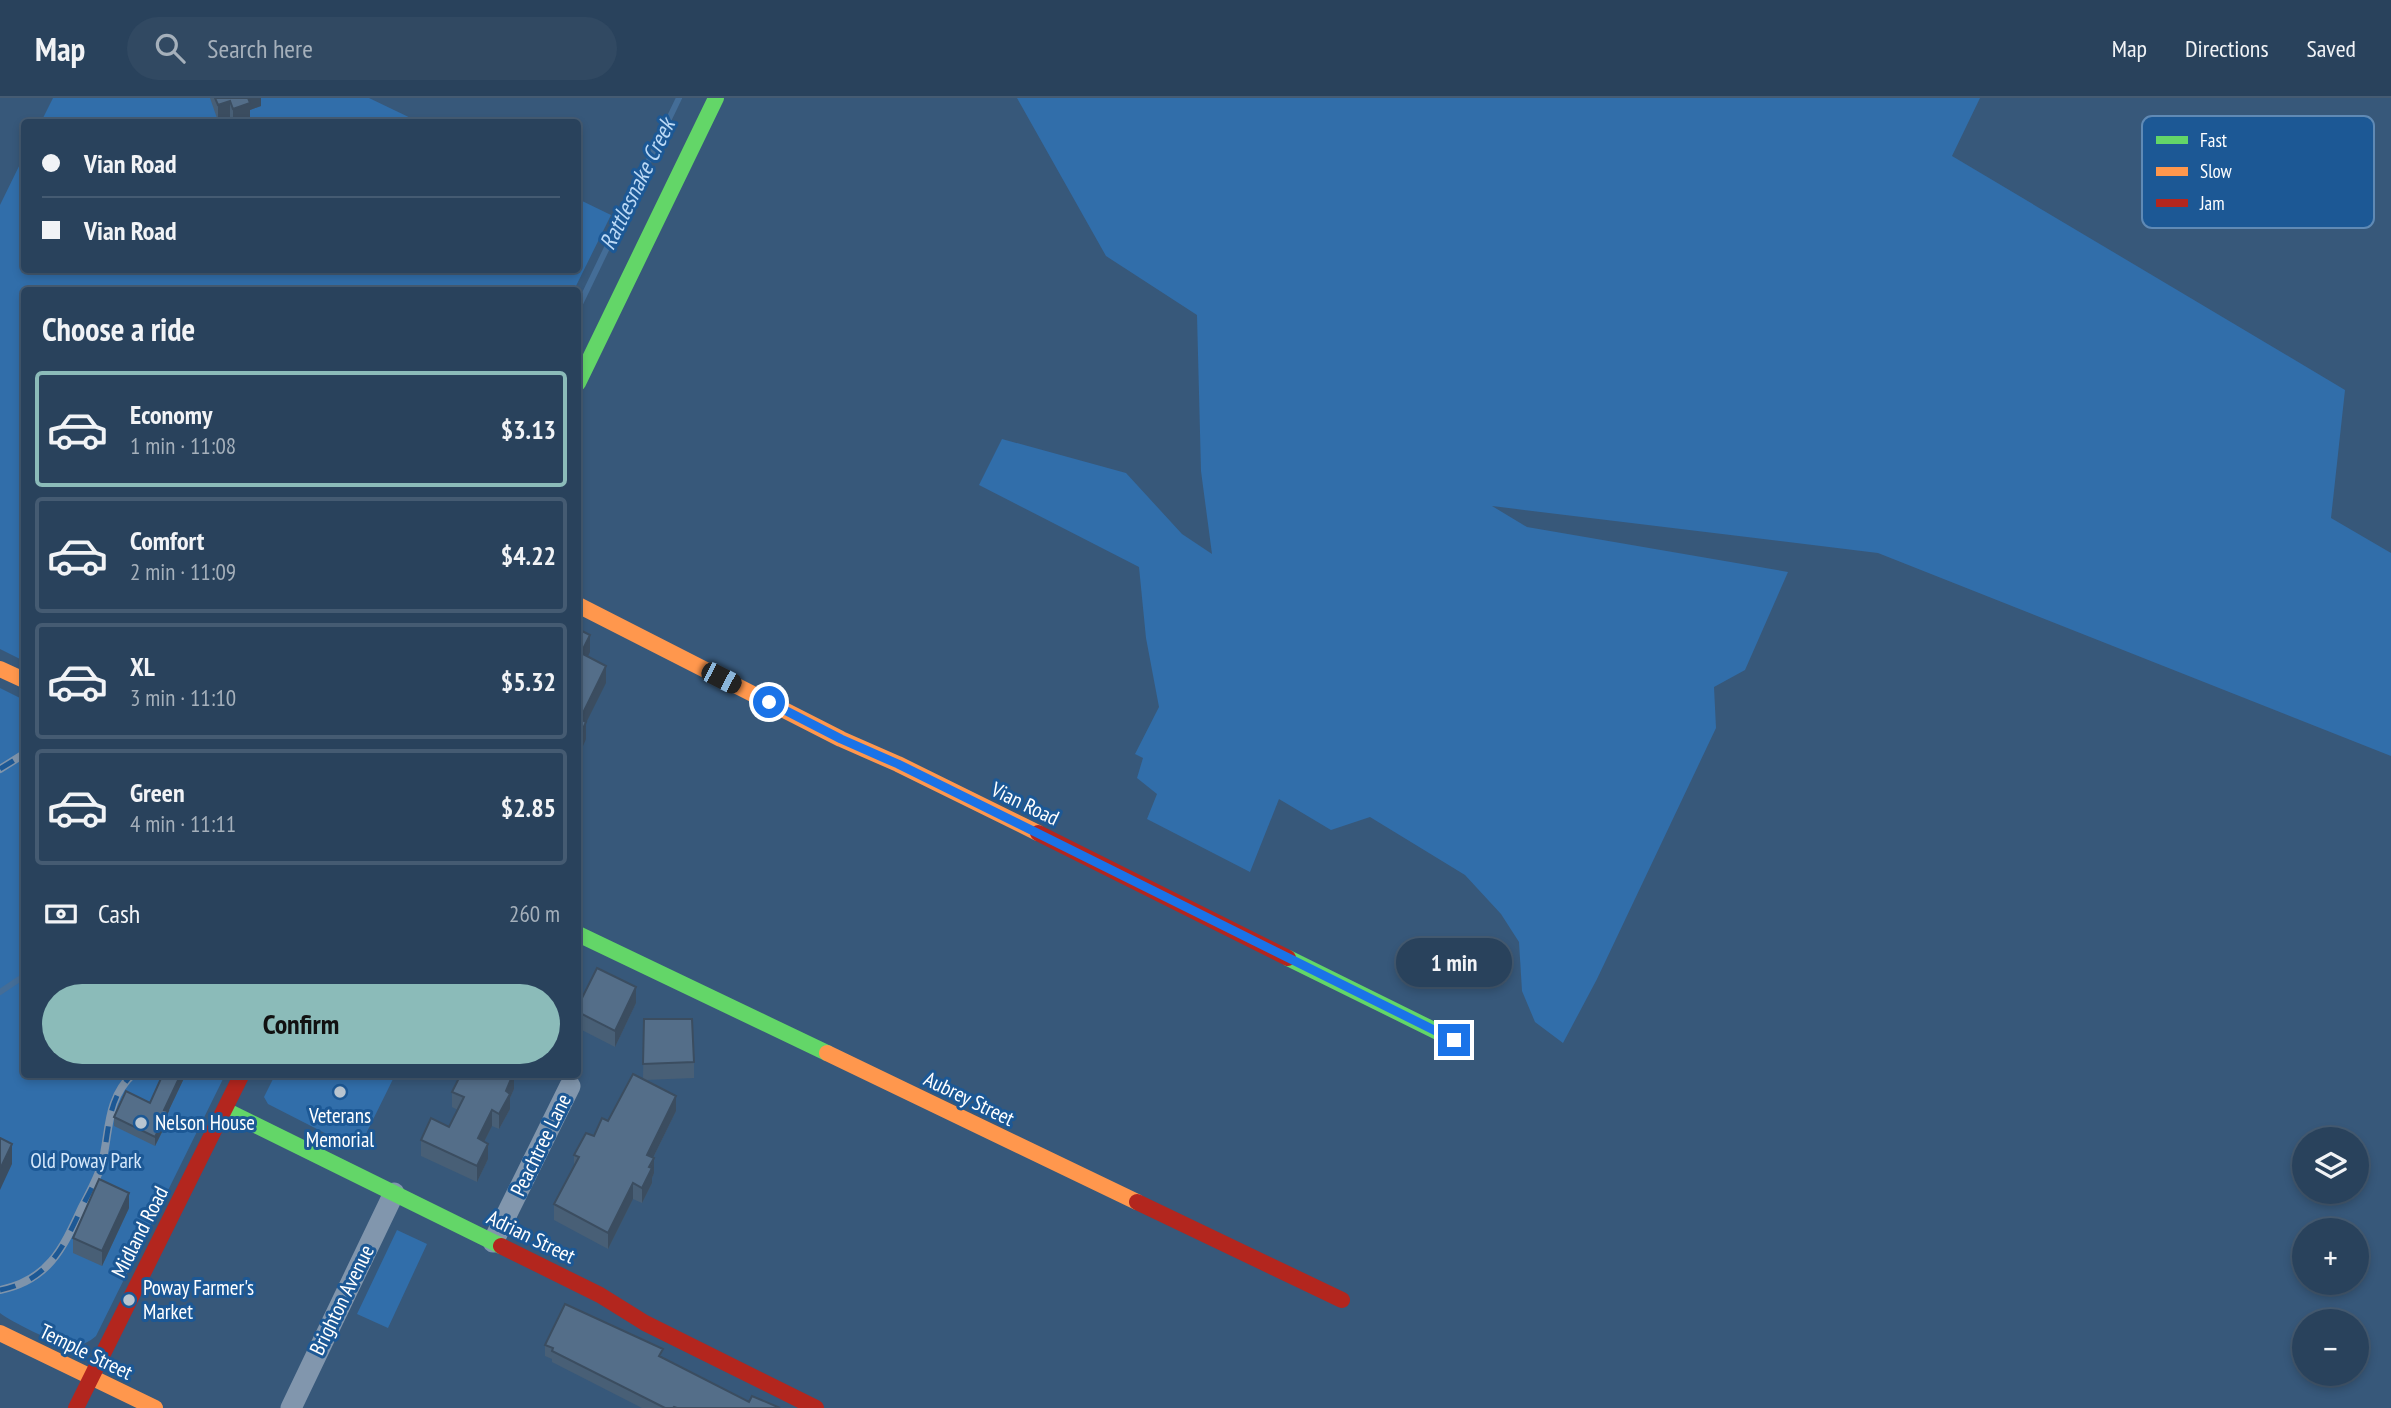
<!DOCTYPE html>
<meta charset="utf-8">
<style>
:root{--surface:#29425c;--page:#314962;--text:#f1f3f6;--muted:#a5b0bb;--line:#455b72;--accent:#8bbbb9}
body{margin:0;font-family:"PT Sans Narrow",sans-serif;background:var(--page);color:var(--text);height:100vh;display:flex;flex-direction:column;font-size:26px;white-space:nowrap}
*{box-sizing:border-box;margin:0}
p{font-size:23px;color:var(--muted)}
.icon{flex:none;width:38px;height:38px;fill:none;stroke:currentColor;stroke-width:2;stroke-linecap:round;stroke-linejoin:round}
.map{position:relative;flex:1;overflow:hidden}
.sheet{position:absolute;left:21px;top:189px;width:560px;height:791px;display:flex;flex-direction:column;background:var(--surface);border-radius:7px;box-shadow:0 4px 10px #0003,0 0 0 2px var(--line)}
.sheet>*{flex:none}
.hud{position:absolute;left:21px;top:21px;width:560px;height:154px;border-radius:7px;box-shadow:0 4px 10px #0003,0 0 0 2px var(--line);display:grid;align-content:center;height:154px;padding:0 21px;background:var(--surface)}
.buttons{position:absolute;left:2292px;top:1029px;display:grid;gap:14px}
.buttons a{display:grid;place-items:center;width:77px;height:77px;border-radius:50%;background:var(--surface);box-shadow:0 4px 10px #0003,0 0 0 2px var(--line);font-size:35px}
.end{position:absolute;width:32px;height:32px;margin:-16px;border:9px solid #1a73e8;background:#fff;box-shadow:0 0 0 4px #fff}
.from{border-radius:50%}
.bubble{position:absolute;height:49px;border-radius:24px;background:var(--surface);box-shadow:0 4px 10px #0003,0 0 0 2px var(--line);font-size:23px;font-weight:700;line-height:49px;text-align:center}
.car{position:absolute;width:21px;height:42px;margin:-21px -10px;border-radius:9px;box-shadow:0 0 5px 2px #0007;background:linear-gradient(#222 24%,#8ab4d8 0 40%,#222 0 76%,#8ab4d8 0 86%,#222 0)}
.hud b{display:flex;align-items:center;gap:24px;height:66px;font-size:26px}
.hud b+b{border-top:2px solid var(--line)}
.hud i{width:18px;height:18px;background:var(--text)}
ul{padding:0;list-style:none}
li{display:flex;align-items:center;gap:21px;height:116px;margin:0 14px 10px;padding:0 7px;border:4px solid var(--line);border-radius:7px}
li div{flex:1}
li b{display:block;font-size:26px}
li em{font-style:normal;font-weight:700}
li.on{border-color:var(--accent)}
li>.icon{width:63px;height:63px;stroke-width:1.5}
h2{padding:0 21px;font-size:32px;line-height:84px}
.pay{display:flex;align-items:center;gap:18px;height:77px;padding:0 21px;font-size:26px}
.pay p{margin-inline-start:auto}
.button{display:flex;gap:14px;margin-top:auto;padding:14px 21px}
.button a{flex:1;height:80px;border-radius:42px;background:var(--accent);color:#111;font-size:28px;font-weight:700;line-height:80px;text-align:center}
header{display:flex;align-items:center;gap:42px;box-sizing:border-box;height:98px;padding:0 35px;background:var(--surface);border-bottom:2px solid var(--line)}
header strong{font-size:33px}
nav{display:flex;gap:38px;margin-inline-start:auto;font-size:24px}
.search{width:490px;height:63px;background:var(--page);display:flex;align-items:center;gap:18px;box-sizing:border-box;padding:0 24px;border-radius:38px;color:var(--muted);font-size:26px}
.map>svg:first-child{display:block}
.green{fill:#316eaa}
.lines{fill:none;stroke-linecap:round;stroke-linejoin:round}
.stream{stroke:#446d97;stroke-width:6}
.street{stroke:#8196ad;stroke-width:21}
.fast{stroke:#63d668;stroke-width:16}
.slow{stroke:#ff974d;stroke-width:16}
.jam{stroke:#b3261e;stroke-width:16}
.rail-casing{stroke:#7f94ab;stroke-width:8}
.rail{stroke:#1c5895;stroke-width:5;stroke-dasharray:16;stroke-linecap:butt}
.wall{fill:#485f76}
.shaded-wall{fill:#3b4d60}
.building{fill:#546e89;stroke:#3b4d60;stroke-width:2}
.route{stroke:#1a73e8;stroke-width:9}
.poi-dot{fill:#b9c5d0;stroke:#1c5895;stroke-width:2.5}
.labels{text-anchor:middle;stroke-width:6;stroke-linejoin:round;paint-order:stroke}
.street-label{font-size:21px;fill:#fff;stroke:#1c5895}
.poi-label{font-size:21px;fill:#fff;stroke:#1c5895;text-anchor:start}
.park-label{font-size:21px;fill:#d5e8fb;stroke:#1c5895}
.water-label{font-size:23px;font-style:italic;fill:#bbd9f6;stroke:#1c5895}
.key{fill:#1c5895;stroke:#608ab5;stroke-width:2}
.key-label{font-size:19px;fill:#fff}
</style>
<header>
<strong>Map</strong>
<div class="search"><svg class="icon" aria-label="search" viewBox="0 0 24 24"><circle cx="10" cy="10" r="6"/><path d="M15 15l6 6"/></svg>Search here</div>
<nav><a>Map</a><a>Directions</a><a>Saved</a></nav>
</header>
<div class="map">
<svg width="2391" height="1310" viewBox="0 0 2391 1310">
<rect width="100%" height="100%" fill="#37587a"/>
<path class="green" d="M53,0H369L419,24H41Z
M1017,0H1980L1952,58L2345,292L2331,420L2391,455V658L1878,455L1492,408L1527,429L1788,474L1745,572L1714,589L1716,630L1597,881L1563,945L1535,924L1522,893L1519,844L1501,816L1465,777L1370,719L1331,732L1279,701L1250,774L1147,721L1157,696L1137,680L1143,660L1135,656L1159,609L1146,540L1139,469L979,387L1002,341L1126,375L1182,436L1212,456L1201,373L1197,217L1106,158Z
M24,58V172H578V101L611,117L574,192H24V563L0,551V107Z
M0,590L24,602V976L225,977L96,1238C89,1244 80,1249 71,1248C58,1247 10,1223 0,1215Z
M275,977V976L395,977L358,1052L268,1006L264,999Z
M397,1132L427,1146L388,1230L357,1216Z"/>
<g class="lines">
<path class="stream" d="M578,210L679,0
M0,894L24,878"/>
<path class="street" d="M493,1144L570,988
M291,1310L394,1095"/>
<path class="fast" d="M578,285L716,0
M578,836L827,955
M1288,860L1454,942
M225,1012L501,1148"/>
<path class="slow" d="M578,507L841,641L898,666L1038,735
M0,571L24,582
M827,955L1137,1104
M0,1235L155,1310"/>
<path class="jam" d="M1038,735L1288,860
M1137,1104L1342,1202
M501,1148L600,1197L645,1225L816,1310
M76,1310L242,976"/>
<defs>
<path id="rail" d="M0,671L24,656
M0,1192C49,1182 63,1150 82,1109C89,1095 98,1080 102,1065C110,1033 106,1001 133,976"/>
</defs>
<use href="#rail" class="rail-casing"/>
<use href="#rail" class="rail"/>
</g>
<path class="wall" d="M210,0H261V8L250,12V21L239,24H232L230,19L218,23Z
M636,905L615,949L578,930V908Z
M644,921L694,964V980L644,982L676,1013L653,1060L654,1075L652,1080V1085L642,1105L633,1101L608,1151L554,1122V1106L574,1068V1057L608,1023L643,981Z
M163,976H186L168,1014V1022L155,1048L114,1028V1019L150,1005Z
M459,976H514V991L510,1000V1011L499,1031L492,1028L484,1044L488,1061L477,1084L421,1058V1042L449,1029L458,1012L452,1009V994L459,981Z
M129,1110L102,1168L73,1155V1140Z
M545,1247L663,1260L749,1304L780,1310H642L552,1264V1261L545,1258Z"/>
<path class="shaded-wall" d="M247,0H261V8L250,12V21L239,24H233V11Z
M230,3V19L218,23V7Z
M590,537V554L581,573V555Z
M606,568V585L586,625V641L578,660V642L580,621Z
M636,889V905L615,949V933Z
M181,976H186L168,1014V1022L155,1048V1039L164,1012Z
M514,976V991L510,1000V1011L499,1031V1016L506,993Z
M676,998V1013L647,1072V1057Z
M492,1012V1028L478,1056V1040Z
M12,1046V1066L0,1092V1071Z
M488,1046V1061L477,1084V1068Z
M654,1060V1075L652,1080V1085L642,1105V1090Z
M633,1085V1101L608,1151V1135Z
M129,1095V1110L102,1168V1153Z"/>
<path class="building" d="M215,0H248L250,5L233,11L230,3L218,7Z
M578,531L590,537L581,555L606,568L580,621L586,624L578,642Z
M597,870L636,889L615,933L578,914V908Z
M644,921H692L694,964L643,966Z
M163,976H181L164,1012L168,1013L155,1039L114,1019L126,993L150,1005Z
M461,976H513L506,993L510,996L499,1016L492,1012L478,1040L488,1046L477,1068L421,1042L431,1020L449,1029L464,999L452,994Z
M633,976L676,998L647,1057L654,1060L649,1069L652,1070L642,1090L633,1085L608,1135L554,1106L579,1059L574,1057L586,1035L594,1038L602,1020L608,1023Z
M0,1040L12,1046L0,1071Z
M99,1081L129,1095L102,1153L73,1140Z
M565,1206L663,1251L659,1258L749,1304L752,1298L780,1310H677L674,1309L673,1310H665L552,1253L553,1250L545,1247Z"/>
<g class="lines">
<path class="route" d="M769,604L841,641L898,666L1454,942"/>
</g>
<g class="poi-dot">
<circle cx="340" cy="994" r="7"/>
<circle cx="141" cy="1025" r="7"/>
<circle cx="129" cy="1202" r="7"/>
</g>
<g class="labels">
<g class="street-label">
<text transform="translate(1025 706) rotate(26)" y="7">Vian Road</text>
<text transform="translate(969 1001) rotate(26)" y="7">Aubrey Street</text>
<text transform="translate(541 1047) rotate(-64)" y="7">Peachtree Lane</text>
<text transform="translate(140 1134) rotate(-63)" y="7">Midland Road</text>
<text transform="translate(531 1139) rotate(26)" y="7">Adrian Street</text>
<text transform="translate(342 1202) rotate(-64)" y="7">Brighton Avenue</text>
<text transform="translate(86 1254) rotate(26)" y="7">Temple Street</text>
</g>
<g class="poi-label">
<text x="340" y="1025" text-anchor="middle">Veterans<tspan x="340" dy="24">Memorial</tspan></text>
<text x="155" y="1032">Nelson House</text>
<text x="143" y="1197">Poway Farmer's<tspan x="143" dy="24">Market</tspan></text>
</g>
<g class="park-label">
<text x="86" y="1070">Old Poway Park</text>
</g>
<g class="water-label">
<text transform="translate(637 86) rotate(-64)" y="8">Rattlesnake Creek</text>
</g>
</g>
<rect x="2142" y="18" width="232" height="112" rx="10" class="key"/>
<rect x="2156" y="38" width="32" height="8" fill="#63d668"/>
<rect x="2156" y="69" width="32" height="9" fill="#ff974d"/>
<rect x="2156" y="101" width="32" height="8" fill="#b3261e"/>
<g class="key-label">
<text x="2200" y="49">Fast</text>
<text x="2200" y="80">Slow</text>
<text x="2200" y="112">Jam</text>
</g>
</svg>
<div class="buttons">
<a><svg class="icon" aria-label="layers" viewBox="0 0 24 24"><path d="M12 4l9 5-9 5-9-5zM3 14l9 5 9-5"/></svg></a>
<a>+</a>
<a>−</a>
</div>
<i class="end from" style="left:769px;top:604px"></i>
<i class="end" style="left:1454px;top:942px"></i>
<div class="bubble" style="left:1396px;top:840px;width:116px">1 min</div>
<i class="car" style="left:721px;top:580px;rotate:117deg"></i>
<div class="hud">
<b><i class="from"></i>Vian Road</b>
<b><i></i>Vian Road</b>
</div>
<section class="sheet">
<h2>Choose a ride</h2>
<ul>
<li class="on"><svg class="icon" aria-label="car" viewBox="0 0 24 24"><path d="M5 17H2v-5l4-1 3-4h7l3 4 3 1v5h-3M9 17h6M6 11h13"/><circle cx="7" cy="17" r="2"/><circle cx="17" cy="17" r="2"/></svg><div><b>Economy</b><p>1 min · 11:08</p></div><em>$3.13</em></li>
<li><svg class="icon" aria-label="car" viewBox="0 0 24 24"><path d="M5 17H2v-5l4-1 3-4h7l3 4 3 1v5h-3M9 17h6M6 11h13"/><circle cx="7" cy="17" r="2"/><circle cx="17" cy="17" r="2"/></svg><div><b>Comfort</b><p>2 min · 11:09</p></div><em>$4.22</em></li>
<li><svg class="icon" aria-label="car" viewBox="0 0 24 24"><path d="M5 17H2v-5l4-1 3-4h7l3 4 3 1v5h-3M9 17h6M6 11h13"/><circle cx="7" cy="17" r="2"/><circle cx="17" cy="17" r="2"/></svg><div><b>XL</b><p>3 min · 11:10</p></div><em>$5.32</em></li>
<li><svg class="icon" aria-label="car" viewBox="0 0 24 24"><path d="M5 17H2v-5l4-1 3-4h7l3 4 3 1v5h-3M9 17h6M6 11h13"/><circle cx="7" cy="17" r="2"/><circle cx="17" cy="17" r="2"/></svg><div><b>Green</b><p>4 min · 11:11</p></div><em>$2.85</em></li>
</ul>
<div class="pay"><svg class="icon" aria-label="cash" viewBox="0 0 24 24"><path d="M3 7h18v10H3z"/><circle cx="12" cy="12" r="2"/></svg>Cash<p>260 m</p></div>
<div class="button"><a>Confirm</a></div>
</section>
</div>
